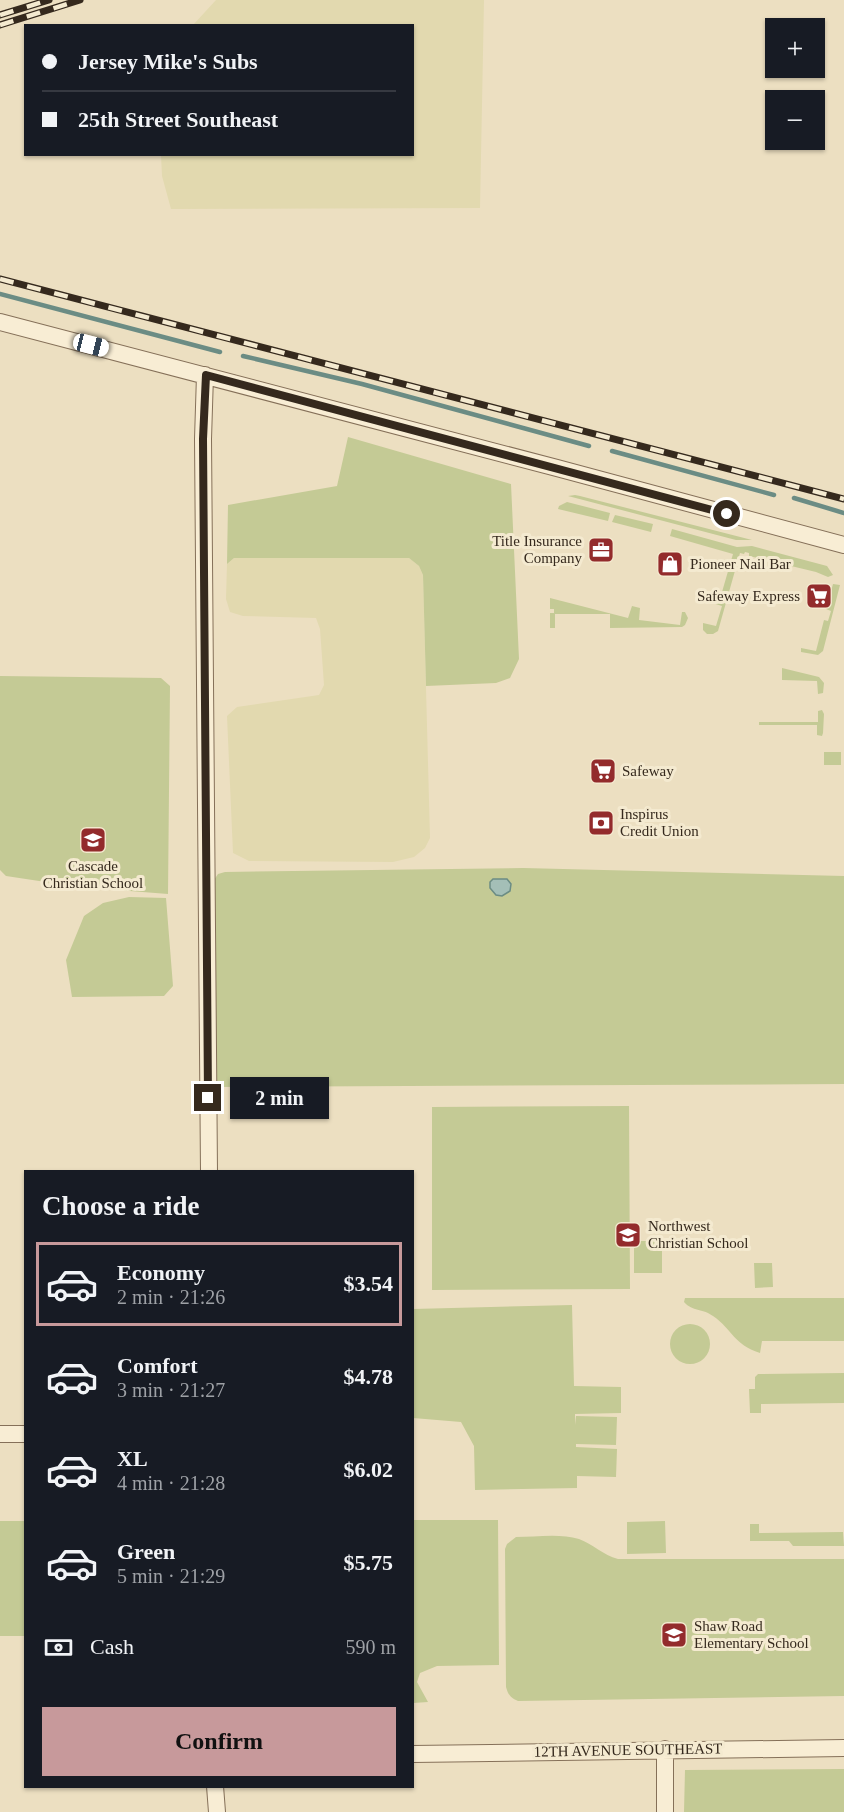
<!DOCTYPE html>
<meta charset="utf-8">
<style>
:root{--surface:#171b24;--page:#20242c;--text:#f1f3f6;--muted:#9ea1a6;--line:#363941;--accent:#c7999b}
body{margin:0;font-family:Georgia,serif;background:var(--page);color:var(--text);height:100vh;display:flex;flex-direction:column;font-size:22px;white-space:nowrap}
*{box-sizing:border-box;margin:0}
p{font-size:20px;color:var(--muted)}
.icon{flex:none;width:33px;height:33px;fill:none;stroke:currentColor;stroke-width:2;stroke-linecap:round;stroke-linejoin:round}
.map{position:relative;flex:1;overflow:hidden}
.drawer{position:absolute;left:24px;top:1170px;width:390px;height:618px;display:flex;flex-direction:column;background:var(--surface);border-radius:0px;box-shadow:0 2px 4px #0004}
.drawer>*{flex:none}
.hud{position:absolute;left:24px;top:24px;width:390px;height:132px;border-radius:0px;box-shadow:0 2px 4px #0004;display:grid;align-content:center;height:132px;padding:0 18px;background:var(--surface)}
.controls{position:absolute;left:765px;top:18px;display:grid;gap:12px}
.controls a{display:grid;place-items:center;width:60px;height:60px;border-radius:0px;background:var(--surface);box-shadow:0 2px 4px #0004;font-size:30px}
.end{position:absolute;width:27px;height:27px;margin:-14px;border:8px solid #35291d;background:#fff;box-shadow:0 0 0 3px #fff}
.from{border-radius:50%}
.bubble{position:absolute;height:42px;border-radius:0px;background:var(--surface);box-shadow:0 2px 4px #0004;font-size:20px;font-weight:700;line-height:42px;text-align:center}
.car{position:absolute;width:18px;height:36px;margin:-18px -9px;border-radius:8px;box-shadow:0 0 4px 2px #0007;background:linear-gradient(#fff 24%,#345 0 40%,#fff 0 76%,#345 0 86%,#fff 0)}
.hud b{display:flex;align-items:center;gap:21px;height:57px;font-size:22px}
.hud b+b{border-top:2px solid var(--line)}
.hud i{width:15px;height:15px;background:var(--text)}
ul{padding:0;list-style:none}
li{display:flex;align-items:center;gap:18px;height:84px;margin:0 12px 9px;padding:0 6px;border:3px solid transparent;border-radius:0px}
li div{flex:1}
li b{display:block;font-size:22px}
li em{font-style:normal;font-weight:700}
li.current{border-color:var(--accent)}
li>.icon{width:54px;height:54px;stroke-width:1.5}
h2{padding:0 18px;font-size:27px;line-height:72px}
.pay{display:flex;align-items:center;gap:15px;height:66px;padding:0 18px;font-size:22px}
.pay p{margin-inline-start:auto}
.action{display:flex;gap:12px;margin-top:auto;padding:12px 18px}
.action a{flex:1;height:69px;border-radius:0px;background:var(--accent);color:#111;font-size:24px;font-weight:700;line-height:69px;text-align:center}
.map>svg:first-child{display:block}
.farmland{fill:#e2d9af}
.green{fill:#c4ca95}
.water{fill:#a4bfb7;stroke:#6b8c84;stroke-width:1.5}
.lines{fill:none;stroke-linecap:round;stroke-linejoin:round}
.stream{stroke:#6b8c84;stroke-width:4.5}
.minor-casing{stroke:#857059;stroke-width:18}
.minor{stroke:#f8edd4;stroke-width:16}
.rail-casing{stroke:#35291d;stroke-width:7}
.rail{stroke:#f4ead0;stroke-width:4.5;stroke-dasharray:14;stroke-linecap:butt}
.route{stroke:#35291d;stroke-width:8}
.labels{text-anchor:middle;stroke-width:6;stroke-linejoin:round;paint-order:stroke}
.poi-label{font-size:15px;fill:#35291d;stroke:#f4ead0;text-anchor:start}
.street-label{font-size:15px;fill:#35291d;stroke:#f4ead0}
</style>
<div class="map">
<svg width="844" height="1812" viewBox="0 0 844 1812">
<rect width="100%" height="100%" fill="#ecdfc1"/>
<path class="farmland" d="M216,0H484L480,208L171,209L162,176L161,155L412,154V26L193,25Z
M234,558H409L419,566L423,575L430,838L425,848L414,857L393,862L249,861L233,853L227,716L237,707L319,695L324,685L320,629L316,618L243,616L230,612L226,599L227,564Z"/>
<path class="green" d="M348,437L511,484L519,659L510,678L496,683L426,686L423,575L419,566L409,558H234L227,564L228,505L337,486Z
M575,495L580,496L752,540H736L568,496Z
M567,502L610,513L608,521L558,509L559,506Z
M615,515L653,524L651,532L612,522Z
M672,529L737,547L752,546L827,566L833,575L828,577L816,572L749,556V553L745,552L744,554L740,553L718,631L713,634H707L703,630V623L716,626L722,606L709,602L712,589L722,592L733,554L670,536Z
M833,584L840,585L823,651L818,655L801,652V648L816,651L824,620L828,621L831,611L826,609Z
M550,598L628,618L632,606L640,608L639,620L680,625L682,612H685L688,618L685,625L682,627L610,628V614H555V628H550V613H554V609H550Z
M782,668L819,677L824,683L823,693L818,694L817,681L782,680Z
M0,676L161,678L170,686L168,894L79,887L6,876L0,870Z
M822,710L824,714L823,733L822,736L817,735V725H759V722H818V711Z
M824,752H841V765H824Z
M523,868L844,876V1084L215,1087L214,880L218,874L225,872Z
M129,897L166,898L173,986L164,996L72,997L66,960L84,916L103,903Z
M629,1106L630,1289L432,1290V1107Z
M634,1241H662V1273H634Z
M754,1263H772L773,1287L755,1288Z
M685,1298H844V1341H762L760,1353C733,1344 733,1330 713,1316C702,1308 693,1312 684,1302Z
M572,1305L574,1386L621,1387V1413L575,1414V1425L576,1416L617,1417L616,1445L576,1444V1447L617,1449L616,1477L577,1476V1488L475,1490L474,1446L461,1422L413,1418V1309Z
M670 1344a20 20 0 1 1 40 0a20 20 0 1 1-40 0Z
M844,1373V1403L761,1404V1413H750L749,1389H755V1377L758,1374Z
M413,1520H498L499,1665L437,1666L420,1673L417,1682L428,1702L413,1703Z
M0,1521H25V1636H0Z
M665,1521L666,1553L627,1554V1522Z
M750,1524H759V1533L843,1532L844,1546H793L789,1541H750Z
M516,1537C535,1537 560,1533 579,1539C593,1544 603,1555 618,1559H844V1696L518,1701C510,1698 508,1694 506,1687L505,1549L507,1544Z
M844,1769V1812H684L685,1770Z"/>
<path class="water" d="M493,879H507L511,884L510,891L502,896L496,895L490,888V882Z"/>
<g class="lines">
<path class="stream" d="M0,294L220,352
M243,356L362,384L589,446
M612,451L774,495
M794,498L844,513"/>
<defs>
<path id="minor" d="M0,322L557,468L844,545
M205,375L203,439L209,1172
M0,1434H26
M665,1749V1812
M412,1754L844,1748
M215,1786L217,1812"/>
</defs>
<use href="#minor" class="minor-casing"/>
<use href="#minor" class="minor"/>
<defs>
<path id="rail" d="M0,15L49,0
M0,25L80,0
M0,279L844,499"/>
</defs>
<use href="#rail" class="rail-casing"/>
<use href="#rail" class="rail"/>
</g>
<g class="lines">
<path class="route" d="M208,1098L203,439L206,375L727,514"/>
</g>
<defs>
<symbol id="office-square" viewBox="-11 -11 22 22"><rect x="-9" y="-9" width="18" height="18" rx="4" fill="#932b2c" stroke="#f4ead0"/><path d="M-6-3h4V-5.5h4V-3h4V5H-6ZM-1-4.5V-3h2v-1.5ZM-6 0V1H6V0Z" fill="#fff"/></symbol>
<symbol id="shop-square" viewBox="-11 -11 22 22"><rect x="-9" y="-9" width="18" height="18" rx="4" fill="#932b2c" stroke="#f4ead0"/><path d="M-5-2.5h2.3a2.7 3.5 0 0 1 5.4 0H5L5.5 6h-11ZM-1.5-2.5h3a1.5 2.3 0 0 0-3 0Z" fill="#fff"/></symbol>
<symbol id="supermarket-square" viewBox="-11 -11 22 22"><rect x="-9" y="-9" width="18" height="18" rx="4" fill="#932b2c" stroke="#f4ead0"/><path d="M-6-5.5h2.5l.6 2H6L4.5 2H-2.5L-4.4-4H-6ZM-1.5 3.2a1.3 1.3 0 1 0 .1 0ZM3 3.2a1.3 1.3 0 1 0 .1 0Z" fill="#fff"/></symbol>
<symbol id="bank-square" viewBox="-11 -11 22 22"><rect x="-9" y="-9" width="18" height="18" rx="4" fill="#932b2c" stroke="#f4ead0"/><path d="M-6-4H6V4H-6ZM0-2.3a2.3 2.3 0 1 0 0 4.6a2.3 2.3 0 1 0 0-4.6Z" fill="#fff"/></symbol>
<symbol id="school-square" viewBox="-11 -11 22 22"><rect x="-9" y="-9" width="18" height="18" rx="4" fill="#932b2c" stroke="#f4ead0"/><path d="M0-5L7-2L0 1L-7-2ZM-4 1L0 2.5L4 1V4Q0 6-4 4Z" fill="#fff"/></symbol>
</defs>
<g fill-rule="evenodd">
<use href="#office-square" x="586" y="535" width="30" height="30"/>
<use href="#shop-square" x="655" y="549" width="30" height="30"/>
<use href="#supermarket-square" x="804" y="581" width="30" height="30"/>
<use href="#supermarket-square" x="588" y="756" width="30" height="30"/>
<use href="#bank-square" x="586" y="808" width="30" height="30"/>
<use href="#school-square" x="78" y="825" width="30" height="30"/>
<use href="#school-square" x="613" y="1220" width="30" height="30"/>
<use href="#school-square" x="659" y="1620" width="30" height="30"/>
</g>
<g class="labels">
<g class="poi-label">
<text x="582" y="546" text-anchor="end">Title Insurance<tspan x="582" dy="17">Company</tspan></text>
<text x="690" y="569">Pioneer Nail Bar</text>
<text x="800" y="601" text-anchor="end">Safeway Express</text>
<text x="622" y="776">Safeway</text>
<text x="620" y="819">Inspirus<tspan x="620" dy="17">Credit Union</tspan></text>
<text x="93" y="871" text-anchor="middle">Cascade<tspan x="93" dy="17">Christian School</tspan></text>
<text x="648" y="1231">Northwest<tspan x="648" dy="17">Christian School</tspan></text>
<text x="694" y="1631">Shaw Road<tspan x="694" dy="17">Elementary School</tspan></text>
</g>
<g class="street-label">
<text transform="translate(628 1750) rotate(-1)" y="5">12TH AVENUE SOUTHEAST</text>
</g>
</g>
</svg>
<div class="controls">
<a>+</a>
<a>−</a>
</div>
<i class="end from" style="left:727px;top:514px"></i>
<i class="end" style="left:208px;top:1098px"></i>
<div class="bubble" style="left:230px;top:1077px;width:99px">2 min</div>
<i class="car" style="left:91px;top:345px;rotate:104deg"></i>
<div class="hud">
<b><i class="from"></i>Jersey Mike's Subs</b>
<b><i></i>25th Street Southeast</b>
</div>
<section class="drawer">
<h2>Choose a ride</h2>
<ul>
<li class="current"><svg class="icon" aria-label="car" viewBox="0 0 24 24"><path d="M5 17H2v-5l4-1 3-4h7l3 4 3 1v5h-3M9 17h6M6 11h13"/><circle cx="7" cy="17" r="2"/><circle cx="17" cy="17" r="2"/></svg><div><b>Economy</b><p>2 min · 21:26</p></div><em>$3.54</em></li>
<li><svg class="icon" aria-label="car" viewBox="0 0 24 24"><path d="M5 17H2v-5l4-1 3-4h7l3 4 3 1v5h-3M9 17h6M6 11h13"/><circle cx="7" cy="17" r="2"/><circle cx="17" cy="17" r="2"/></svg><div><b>Comfort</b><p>3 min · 21:27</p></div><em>$4.78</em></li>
<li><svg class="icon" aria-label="car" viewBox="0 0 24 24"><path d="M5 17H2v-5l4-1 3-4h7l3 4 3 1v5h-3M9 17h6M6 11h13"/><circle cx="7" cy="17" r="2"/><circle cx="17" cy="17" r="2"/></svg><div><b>XL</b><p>4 min · 21:28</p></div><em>$6.02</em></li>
<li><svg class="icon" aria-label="car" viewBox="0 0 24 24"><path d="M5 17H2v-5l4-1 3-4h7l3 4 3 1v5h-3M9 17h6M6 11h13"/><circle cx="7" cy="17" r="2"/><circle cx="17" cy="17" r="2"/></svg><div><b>Green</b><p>5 min · 21:29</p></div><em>$5.75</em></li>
</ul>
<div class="pay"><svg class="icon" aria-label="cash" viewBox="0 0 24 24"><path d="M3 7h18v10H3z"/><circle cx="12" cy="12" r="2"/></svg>Cash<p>590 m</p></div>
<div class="action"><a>Confirm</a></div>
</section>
</div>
